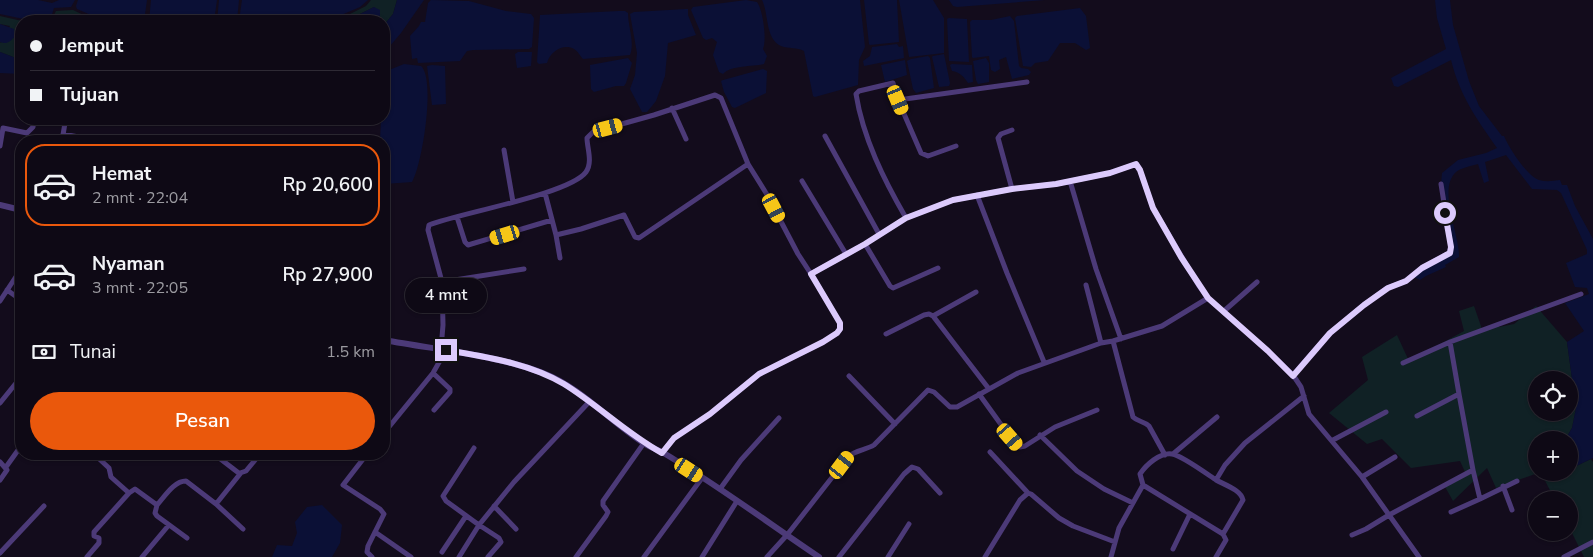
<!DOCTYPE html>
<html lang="id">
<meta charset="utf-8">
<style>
:root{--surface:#0e0915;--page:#17121e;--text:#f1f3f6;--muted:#9b9aa0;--line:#2e2a34;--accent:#ea580c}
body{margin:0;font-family:"Nunito Sans",sans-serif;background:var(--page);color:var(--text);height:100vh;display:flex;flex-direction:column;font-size:19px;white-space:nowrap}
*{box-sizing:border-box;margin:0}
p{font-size:16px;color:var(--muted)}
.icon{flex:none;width:28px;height:28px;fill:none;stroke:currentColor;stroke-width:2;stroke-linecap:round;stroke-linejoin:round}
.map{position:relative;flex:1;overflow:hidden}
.panel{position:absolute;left:15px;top:135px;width:375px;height:325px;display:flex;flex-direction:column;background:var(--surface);border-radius:20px;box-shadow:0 1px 4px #0004,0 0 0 1px var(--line)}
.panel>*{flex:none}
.top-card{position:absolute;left:15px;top:15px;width:375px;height:110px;border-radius:20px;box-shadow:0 1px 4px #0004,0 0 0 1px var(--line);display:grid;align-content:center;height:110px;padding:0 15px;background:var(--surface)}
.tools{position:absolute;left:1528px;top:371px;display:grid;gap:10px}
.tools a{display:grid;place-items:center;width:50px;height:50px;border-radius:50%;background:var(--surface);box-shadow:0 1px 4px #0004,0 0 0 1px var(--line);font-size:25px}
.end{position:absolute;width:22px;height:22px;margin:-11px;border:6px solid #dccafc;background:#111;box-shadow:0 0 0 2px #111}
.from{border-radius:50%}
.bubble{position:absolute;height:35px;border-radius:18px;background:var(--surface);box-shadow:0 1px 4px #0004,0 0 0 1px var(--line);font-size:16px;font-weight:600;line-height:35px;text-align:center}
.car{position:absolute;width:15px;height:30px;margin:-15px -8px;border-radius:6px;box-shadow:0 0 4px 1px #0007;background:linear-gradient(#f5c518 24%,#345 0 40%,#f5c518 0 76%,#345 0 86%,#f5c518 0)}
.top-card b{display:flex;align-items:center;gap:18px;height:48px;font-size:19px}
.top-card b+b{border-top:1px solid var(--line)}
.top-card i{width:12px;height:12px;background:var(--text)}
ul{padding:9px 0 0;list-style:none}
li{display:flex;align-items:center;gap:15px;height:82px;margin:0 10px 8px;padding:0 5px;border:2px solid transparent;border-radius:20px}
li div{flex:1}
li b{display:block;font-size:19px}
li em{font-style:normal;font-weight:600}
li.current{border-color:var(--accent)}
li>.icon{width:45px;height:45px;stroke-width:1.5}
.pay{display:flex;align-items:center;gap:12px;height:55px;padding:0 15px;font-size:19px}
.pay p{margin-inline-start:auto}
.action{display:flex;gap:10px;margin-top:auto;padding:10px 15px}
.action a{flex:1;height:58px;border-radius:30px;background:var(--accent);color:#fff;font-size:20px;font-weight:600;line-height:58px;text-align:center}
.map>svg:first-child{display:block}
.green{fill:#102125;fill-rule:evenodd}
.water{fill:#0b1036}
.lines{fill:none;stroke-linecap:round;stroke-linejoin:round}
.minor{stroke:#4c3a78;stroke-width:5}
.tertiary{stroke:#4c3a78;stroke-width:6}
.route{stroke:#dccafc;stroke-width:6}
</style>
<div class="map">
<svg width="1593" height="557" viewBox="0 0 1593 557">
<rect width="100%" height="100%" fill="#130c1c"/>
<path class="green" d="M371,0H397L393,14L384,25V21H376L380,15L374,7L346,21H336L366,6Z
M73,10L96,21H51L56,11Z
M0,16L22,21C20,29 18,38 17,48L21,50V60L0,52V42L1,43L10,26L0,24Z
M1474,306L1482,329L1498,324L1499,327L1514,324L1536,306L1567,342L1576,408L1572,428L1565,440H1536V472L1538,473L1496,488L1487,468L1453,501L1444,485L1465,472L1460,461L1411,468L1382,439L1367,444L1329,413L1368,380L1362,357L1397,335L1409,361L1464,331L1459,311ZM1536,380H1569V412H1536Z
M1591,459L1593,462V557H1584L1569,527V500H1555L1541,473L1569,472V466L1572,468Z"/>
<path class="water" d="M0,0H38L52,3L59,0H75L71,7L54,8L50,21H33L0,14Z
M78,0H147L144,21H105L77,9L76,6Z
M151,0H217L214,21H149Z
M219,0H239L237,21H217Z
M242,0H368L360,7L327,21H239Z
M397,0H424L401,33L384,53V25L393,14Z
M431,0L469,1L506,11L531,14L534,18L532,47L529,49L473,50L467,51L460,61L418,63L417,58L412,59L410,36L419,26L421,22H425L428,3Z
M746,0L757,2C763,10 767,40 763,49L767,56L764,64C752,67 731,65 723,74L719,72L713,55L717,42L712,38L706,40L703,38L691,10L693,7Z
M762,0H860L865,47L859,60L858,85L815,97L813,96L804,51C797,47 789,49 781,46C765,39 769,14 762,0Z
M864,0H897L899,42L870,45L869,44Z
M899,0H933L944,18V53L909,57Z
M949,0H1045L957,7L953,6Z
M1435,0H1450L1453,25L1469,81L1479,106L1502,136H1504C1509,148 1527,176 1539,180C1546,182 1553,181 1560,180L1562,185H1567L1575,206L1593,239V458L1572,468L1569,466V440H1565L1572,428L1576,408L1567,342L1584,331L1565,303L1589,294L1587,288L1575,287L1566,263L1587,254V250L1561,193L1557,190L1532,189L1506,155L1485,162L1489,181L1484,183L1478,164C1471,166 1461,168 1456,172C1437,189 1460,236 1459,257L1445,265L1446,267L1426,276L1420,280L1414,277L1417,273L1452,253L1441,184L1442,173L1458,160L1486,153L1497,148C1476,118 1460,96 1451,60L1398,87L1394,86L1391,78L1446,49L1437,18Z
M374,7L380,10V15L376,21H346Z
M1080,8L1086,16L1090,48L1086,50L1075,43H1060L1048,61L1035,63L1031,67L1023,66L1015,18L1017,16Z
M686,9H688V15L696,35L668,43L665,76L656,101L647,112H642L630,89L635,75L637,53L630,14L634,12Z
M619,11H625L628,13C628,27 635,42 630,55L583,59C580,56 578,51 574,49C563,43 550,52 547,63L539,64L537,62L540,15Z
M1010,16L1014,21L1019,66L1021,68L1028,69L1031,72L1029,75L1012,79L1006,57L999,60L1000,69L995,72L991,70L989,56L973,58L972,57L970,22L972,20H991Z
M949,18L967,19L969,62L949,61L947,19Z
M0,24L14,29L15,36C11,41 7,45 0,42Z
M897,44L899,47L903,46L904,58L864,66L863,61L870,56L872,47Z
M0,52L21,60V74L0,73Z
M518,52H532L531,66L517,68L515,54Z
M944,54L950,83L949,86L939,87L932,57L933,56Z
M928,56L930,58L934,88L916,93L913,89L907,61L911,59Z
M628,58L632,63L626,83L624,86H616L594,92L591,89L590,65Z
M986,58L989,63V82L978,84L976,80L973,61Z
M905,60L907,75L885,82L881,65Z
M404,64L421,66C436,79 422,166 412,182L384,184V141H380L381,119H384V72Z
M952,64L972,65L973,82L968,83C964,77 960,72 952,71L950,65Z
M432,65L445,66L446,104L432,105L427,66Z
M763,69L767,71L766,93L735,108L732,107L724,92L721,81L723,80Z
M322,505L342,525L340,543L332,557H272L277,545L292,546L297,533L295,522L307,507Z"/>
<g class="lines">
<path class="minor" d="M898,100L1027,82
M672,108L686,139
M63,134L99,141
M825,136L879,234
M62,141L65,123
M0,146L3,128L27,133L33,127L34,119
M504,150L513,202
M802,181L846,254
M1070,181L1096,269L1121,339
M1012,189L998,138L1001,134L1012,130
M545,193L556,235L581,229L624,215L635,237L639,238L748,164
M977,195L1007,273L1044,362
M457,217L465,242L468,245L552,220
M906,218C884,180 863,138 856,94L859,91L893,83L898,100L921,153L928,156L956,146
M556,235L560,258
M865,244L890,286L893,288L938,268
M442,282L524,269
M1086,285L1101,343
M7,290L21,300
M0,301L21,269
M1224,311L1257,282
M933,316L976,292
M886,334L924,315L929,314L933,316L989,389
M1113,341L1133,417C1138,422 1144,421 1149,426L1165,455
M1450,342L1459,394
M441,349L443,325L442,282L428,230L429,225C460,213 570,194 586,172C593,162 587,148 587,138L593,132L654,115L715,95L721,98L748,164L766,193L798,254L811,274
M1403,363L1450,342L1581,294
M433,373L450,389V392L434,410
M1293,375L1330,333L1364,305L1387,288L1406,281L1422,268L1449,253L1451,247L1441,184
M849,376L895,424
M979,394L1010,437L1020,447L1025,446L1055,427L1097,410
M0,403L21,377
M384,433L433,373L446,350
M1040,435L1077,471L1104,489L1133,503
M1333,440L1386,412
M474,448L443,496L446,501L479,525L514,482L590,401
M990,452L1028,493
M662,453L674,438L710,414L759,374L823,342L837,333L840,329V323L811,274L865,244L906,218L953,200L1012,189L1056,184L1110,173L1136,164L1140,170L1153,208L1199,286L1208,298L1268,351L1293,375L1301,387L1309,414L1362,477L1419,557
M94,454L109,468L111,477L129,493
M367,454L343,485L380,509L384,514L368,546L367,552L372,557
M1173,454L1217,417
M0,462L7,470L0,480
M6,467L21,446
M240,473L246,471L260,454
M1362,477L1395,457
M1143,485L1223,534
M1503,486L1512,510
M720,489L741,460L779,418
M1480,499L1517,481
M216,504L243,529
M157,505L155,513L157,516L187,538
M494,506L516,529
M1451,512L1480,499L1473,470
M375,532L411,557
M1352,535L1366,529L1389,515L1473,470L1459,394L1417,416
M1173,549L1190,514
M442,552L466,516
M0,553L44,506
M87,557L99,543V538L94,536V532L129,493L135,489L157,505C165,496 174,481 186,481L216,504L240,474L214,454
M142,557L168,526
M459,557L479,525L499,538L501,542L488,557
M576,557L606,516L608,512L603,505V501L644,443
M644,557L702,478
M702,557L737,501
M767,557L787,535L848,457C855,450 866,450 874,445L928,390L934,392L950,407H957L1018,373L1101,343L1113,341L1162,326L1208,298
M839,557L904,474L912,467L918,469L940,493
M888,557L909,524
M985,557L1020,500L1028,493L1031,494L1059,518L1073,526L1115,542
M1111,557L1119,528L1143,485L1140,474C1146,465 1160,452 1172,454C1181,455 1207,474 1216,480L1225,465L1245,443L1304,396
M1216,557L1226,540L1223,534L1243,500C1241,490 1225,485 1216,480
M1564,557L1593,542"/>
<path class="tertiary" d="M0,205L21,210
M384,340C437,350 492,354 543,373C582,388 610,422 645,444C650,447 656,449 662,452C716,484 767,522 819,557"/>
</g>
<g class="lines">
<path class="route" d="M446,350C486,357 529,363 564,384C598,405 627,434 662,453L674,438L710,414L759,374L823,342L837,333L840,329V323L811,274L865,244L906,218L953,200L1012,189L1056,184L1110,173L1136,164L1140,170L1153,208L1181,257L1208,298L1268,351L1293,376L1330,333L1364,305L1388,288L1406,281L1422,268L1450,253L1451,247L1445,213"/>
</g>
</svg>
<div class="tools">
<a><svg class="icon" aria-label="locate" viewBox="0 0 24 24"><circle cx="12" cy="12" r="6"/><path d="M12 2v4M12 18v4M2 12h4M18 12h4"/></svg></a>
<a>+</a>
<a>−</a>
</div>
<i class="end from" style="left:1445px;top:213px"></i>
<i class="end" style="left:446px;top:350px"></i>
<div class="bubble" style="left:405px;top:278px;width:82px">4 mnt</div>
<i class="car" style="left:898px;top:100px;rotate:157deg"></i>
<i class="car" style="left:608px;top:128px;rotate:75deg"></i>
<i class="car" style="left:774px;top:208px;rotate:152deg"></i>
<i class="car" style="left:505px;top:235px;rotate:253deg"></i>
<i class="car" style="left:1010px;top:437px;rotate:139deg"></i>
<i class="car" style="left:842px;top:465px;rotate:37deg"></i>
<i class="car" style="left:689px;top:470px;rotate:123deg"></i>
<div class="top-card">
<b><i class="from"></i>Jemput</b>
<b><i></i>Tujuan</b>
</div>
<section class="panel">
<ul>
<li class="current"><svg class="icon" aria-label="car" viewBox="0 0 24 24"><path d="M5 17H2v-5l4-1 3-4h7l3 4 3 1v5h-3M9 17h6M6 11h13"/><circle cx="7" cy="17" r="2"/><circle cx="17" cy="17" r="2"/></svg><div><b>Hemat</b><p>2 mnt · 22:04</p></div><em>Rp 20,600</em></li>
<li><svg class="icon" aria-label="car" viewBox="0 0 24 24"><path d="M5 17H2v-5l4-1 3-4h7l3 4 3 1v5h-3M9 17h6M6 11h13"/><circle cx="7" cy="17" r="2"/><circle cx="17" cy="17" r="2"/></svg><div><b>Nyaman</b><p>3 mnt · 22:05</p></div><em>Rp 27,900</em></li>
</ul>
<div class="pay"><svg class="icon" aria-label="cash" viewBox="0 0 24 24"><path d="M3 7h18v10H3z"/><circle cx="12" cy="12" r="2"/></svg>Tunai<p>1.5 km</p></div>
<div class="action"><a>Pesan</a></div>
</section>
</div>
